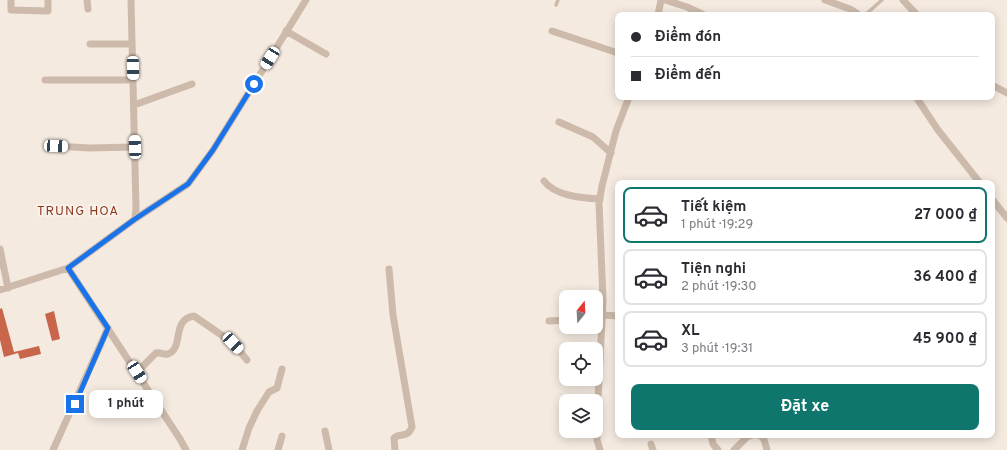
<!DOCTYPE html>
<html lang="vi">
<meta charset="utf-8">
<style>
:root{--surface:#fff;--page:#f7f7f7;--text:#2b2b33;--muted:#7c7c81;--line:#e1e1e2;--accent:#0f766e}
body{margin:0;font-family:Overpass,sans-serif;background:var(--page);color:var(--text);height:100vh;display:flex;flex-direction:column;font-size:15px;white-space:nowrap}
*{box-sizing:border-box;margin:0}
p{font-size:13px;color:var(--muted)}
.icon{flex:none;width:22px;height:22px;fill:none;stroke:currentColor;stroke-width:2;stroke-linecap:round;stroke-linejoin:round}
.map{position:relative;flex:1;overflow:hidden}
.sheet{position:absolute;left:615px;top:180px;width:380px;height:258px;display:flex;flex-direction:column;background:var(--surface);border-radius:8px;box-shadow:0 2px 10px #0003}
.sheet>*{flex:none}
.guide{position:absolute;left:615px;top:12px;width:380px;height:88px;border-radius:8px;box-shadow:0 2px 10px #0003;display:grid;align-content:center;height:88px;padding:0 16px;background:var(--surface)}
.needle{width:26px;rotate:18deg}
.buttons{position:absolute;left:559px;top:290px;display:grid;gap:8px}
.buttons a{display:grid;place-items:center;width:44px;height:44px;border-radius:8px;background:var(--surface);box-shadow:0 2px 10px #0003;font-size:20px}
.end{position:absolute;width:18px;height:18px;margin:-9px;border:5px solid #1a73e8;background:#fff;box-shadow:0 0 0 2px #fff}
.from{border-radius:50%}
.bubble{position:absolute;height:28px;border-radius:8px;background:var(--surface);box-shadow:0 2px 10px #0003;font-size:13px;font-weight:700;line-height:28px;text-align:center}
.car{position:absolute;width:12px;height:24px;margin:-12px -6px;border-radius:5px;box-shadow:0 0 3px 1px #0007;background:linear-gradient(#fff 24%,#345 0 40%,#fff 0 76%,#345 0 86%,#fff 0)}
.guide b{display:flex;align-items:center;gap:14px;height:38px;font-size:15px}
.guide b+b{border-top:1px solid var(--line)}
.guide i{width:10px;height:10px;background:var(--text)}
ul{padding:7px 0 0;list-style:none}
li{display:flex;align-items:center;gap:12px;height:56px;margin:0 8px 6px;padding:0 8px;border:2px solid var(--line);border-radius:8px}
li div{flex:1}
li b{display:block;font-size:15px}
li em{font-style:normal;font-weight:700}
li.on{border-color:var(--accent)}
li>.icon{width:36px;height:36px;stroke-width:1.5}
.button{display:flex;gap:8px;margin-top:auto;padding:8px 16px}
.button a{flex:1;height:46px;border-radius:8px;background:var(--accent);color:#fff;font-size:16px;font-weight:700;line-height:46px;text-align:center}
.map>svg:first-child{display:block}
.building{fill:#c8654a}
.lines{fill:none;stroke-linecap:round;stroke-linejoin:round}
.service{stroke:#cdbaab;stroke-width:3.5}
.minor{stroke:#cdbaab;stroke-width:7}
.route{stroke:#1a73e8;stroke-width:5}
.labels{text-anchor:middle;stroke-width:3.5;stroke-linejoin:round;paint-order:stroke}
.quarter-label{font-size:13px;letter-spacing:1px;fill:#8c3821;stroke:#fbf4ed}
</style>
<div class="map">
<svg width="1007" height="450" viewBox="0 0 1007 450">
<rect width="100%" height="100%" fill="#f4eae0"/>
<path class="building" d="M2,308L14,352L39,346L41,354L20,359L18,353L4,357L0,340V309Z
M54,311L60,339L52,341L45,314Z"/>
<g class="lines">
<path class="service" d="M556,5L558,0
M865,15L882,0"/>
<path class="minor" d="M11,0V10L48,11V0
M87,0L88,9
M665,0L687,7L704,15
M825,0L850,9L859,15
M903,0L917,15
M658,15L661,0
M286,31L326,54
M552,31L618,53
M90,44H132
M45,80H133
M992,85L1007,93
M916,97L938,130L980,183
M134,105L192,84
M559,122L593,137L611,153
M56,146L89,148L135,147
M544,181C555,196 582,198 600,199
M992,199L1007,218
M135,219L188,184L213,150L306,0
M0,249L8,288
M68,268L180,439L186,450
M389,269L393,315L412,427C407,439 401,432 394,438L395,450
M0,290L68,268L135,219L136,208L131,0
M603,315L618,316
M549,321L566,320
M137,372L156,353C160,352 164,355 168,354C184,349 171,319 194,316L233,343L247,360
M325,431L329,450
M711,435L713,444L718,450
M758,435C765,436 765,444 767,450
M651,444L653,450
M53,450L108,328
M242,450L249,428L257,411L269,392L277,388L282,369
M278,450L282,436
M600,450L597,440V420L603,299L599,203L602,186L616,131L629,97
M734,450L747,437L752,435"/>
</g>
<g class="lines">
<path class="route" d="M75,404L108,328L68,268L135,219L188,184L213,150L254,84"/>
</g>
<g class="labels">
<g class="quarter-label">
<text x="78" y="215">TRUNG HOA</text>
</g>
</g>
</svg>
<div class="buttons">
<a><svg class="needle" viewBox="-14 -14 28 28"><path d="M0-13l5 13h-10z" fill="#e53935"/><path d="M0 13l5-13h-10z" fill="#7c7c81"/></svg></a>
<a><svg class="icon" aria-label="locate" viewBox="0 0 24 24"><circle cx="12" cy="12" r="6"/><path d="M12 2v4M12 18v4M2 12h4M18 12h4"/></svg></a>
<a><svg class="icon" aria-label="layers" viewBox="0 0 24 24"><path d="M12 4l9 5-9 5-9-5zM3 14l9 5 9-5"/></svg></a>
</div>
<i class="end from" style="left:254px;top:84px"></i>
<i class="end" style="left:75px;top:404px"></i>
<div class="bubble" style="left:89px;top:390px;width:74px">1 phút</div>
<i class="car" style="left:270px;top:58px;rotate:212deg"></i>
<i class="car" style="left:133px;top:68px;rotate:179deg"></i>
<i class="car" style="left:56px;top:146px;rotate:93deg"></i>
<i class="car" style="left:135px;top:147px;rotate:358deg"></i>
<i class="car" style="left:233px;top:343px;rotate:137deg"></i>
<i class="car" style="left:137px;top:372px;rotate:147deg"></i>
<div class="guide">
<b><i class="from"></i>Điểm đón</b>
<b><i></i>Điểm đến</b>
</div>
<section class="sheet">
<ul>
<li class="on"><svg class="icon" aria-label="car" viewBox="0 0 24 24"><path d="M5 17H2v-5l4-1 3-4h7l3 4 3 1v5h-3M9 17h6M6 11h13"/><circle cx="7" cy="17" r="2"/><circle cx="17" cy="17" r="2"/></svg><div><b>Tiết kiệm</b><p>1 phút · 19:29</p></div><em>27 000 ₫</em></li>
<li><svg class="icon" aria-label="car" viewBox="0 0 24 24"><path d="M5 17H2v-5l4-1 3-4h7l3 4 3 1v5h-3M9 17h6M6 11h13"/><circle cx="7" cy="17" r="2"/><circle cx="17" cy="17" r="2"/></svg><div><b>Tiện nghi</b><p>2 phút · 19:30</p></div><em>36 400 ₫</em></li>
<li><svg class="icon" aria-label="car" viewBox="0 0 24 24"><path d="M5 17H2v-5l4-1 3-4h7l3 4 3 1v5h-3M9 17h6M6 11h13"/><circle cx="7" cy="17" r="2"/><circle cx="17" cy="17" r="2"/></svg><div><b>XL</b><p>3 phút · 19:31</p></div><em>45 900 ₫</em></li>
</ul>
<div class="button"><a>Đặt xe</a></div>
</section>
</div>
